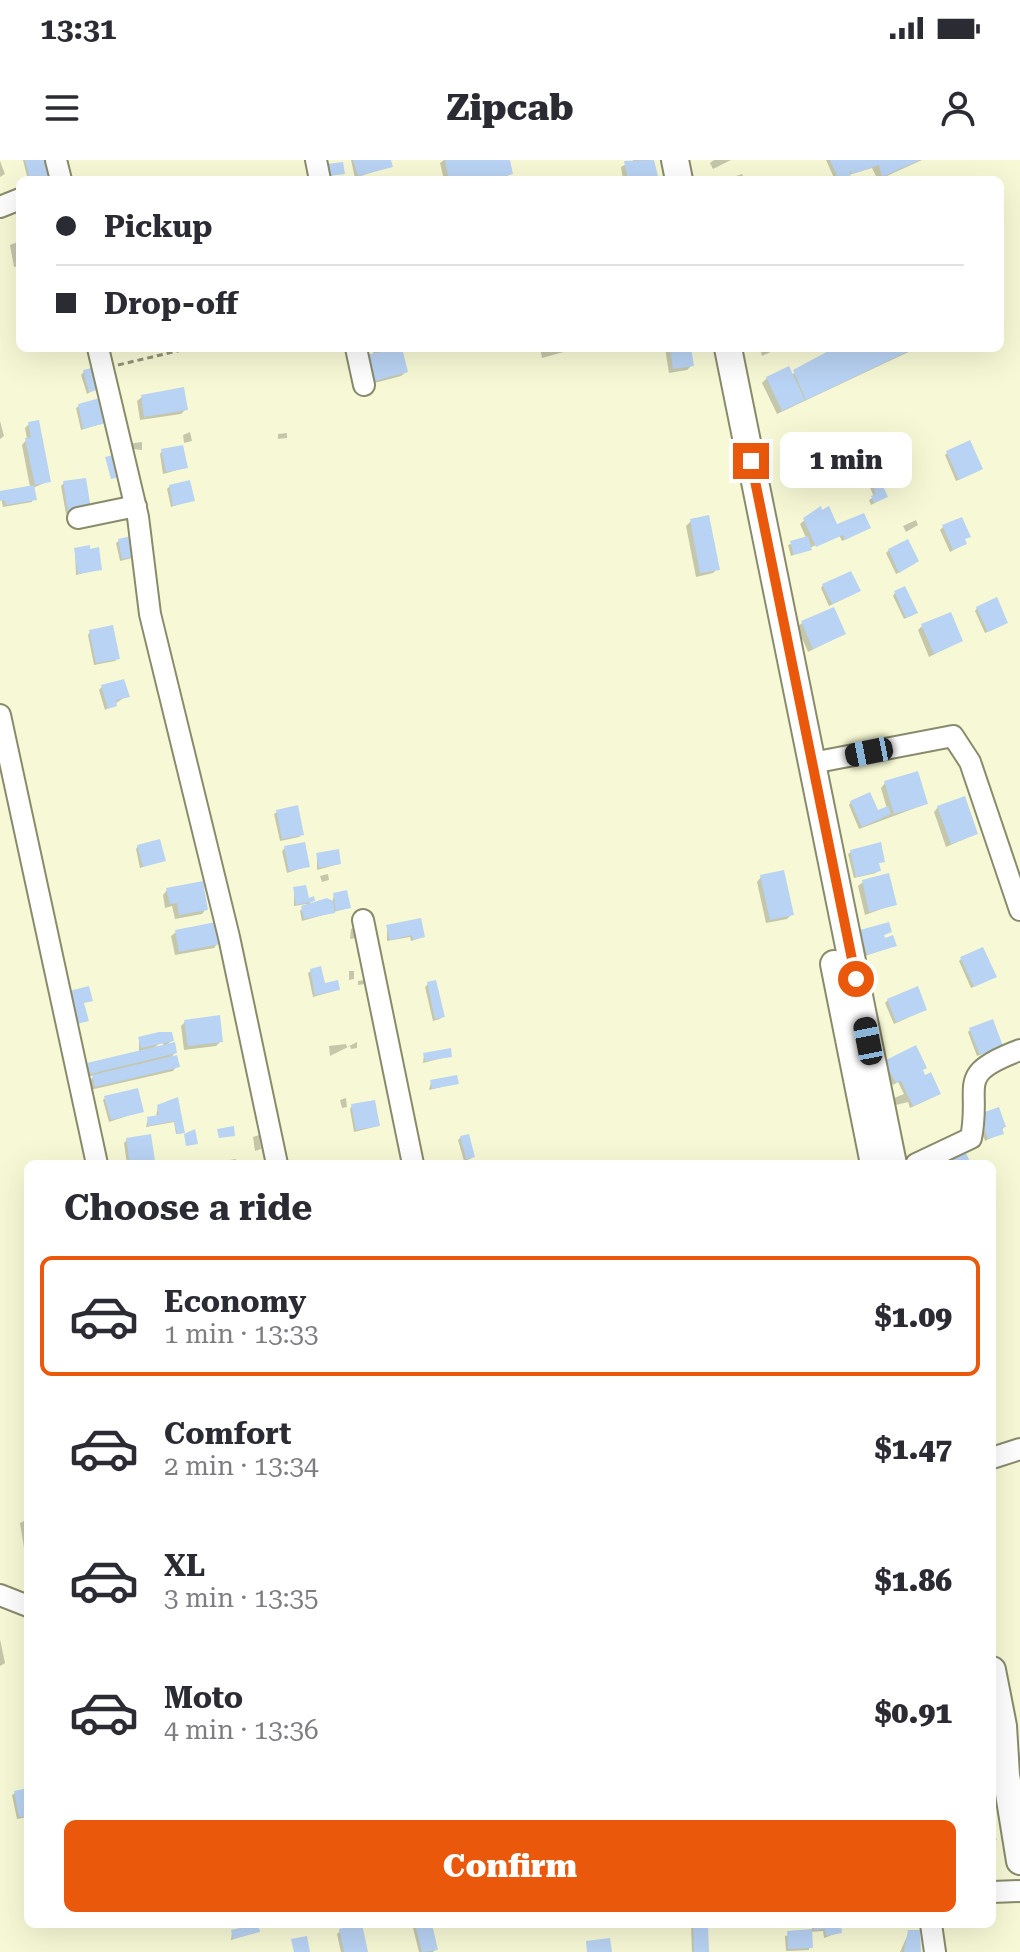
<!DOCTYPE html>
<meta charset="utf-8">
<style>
:root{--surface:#fff;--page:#f7f7f7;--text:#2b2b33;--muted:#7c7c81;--line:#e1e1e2;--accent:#ea580c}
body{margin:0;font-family:"Roboto Serif",serif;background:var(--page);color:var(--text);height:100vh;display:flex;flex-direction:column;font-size:30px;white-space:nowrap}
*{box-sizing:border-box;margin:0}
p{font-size:26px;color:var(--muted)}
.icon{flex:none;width:44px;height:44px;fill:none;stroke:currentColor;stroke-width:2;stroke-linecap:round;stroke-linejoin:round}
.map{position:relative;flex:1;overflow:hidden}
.side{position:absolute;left:24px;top:1000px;width:972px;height:768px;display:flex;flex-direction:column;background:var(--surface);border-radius:12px;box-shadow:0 8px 32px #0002}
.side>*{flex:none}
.guide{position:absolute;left:16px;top:16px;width:988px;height:176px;border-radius:12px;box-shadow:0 8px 32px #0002;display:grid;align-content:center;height:176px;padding:0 40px;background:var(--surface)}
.end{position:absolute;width:36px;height:36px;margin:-18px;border:10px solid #ea580c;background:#fff;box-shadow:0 0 0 4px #fff}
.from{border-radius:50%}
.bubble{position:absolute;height:56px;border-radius:12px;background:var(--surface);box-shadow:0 8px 32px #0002;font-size:26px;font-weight:800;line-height:56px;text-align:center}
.car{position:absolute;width:24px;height:48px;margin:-24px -12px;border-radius:10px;box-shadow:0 0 6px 2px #0007;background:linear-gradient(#222 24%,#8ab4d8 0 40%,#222 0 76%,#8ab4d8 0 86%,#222 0)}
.guide b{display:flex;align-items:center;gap:28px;height:76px;font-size:30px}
.guide b+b{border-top:2px solid var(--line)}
.guide i{width:20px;height:20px;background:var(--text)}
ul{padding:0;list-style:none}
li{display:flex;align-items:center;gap:24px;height:120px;margin:0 16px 12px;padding:0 24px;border:4px solid transparent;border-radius:12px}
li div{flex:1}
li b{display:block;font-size:30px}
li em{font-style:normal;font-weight:800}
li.selected{border-color:var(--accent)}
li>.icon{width:72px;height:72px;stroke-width:1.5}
h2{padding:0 40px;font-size:36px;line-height:96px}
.button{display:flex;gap:16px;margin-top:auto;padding:16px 40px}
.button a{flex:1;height:92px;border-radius:12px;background:var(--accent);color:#fff;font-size:32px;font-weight:800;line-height:92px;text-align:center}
.status{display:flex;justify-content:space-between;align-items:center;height:56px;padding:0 40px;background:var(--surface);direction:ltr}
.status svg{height:22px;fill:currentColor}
header{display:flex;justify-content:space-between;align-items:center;height:104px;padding:0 40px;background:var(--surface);font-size:36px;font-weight:800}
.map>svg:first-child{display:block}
.shadow{fill:#0003;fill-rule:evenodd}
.building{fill:#b9d3f4}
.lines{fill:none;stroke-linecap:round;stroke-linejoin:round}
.minor-casing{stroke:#898b6c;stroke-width:24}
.major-casing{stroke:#898b6c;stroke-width:30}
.path{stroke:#91937b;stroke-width:3;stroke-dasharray:6 4;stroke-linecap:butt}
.minor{stroke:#fff;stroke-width:20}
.major{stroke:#fff;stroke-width:26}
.route{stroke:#ea580c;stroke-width:10}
</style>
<div class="status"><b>13:31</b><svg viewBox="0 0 49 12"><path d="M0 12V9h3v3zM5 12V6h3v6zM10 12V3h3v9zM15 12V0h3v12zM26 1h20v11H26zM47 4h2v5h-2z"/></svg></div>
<header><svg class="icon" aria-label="menu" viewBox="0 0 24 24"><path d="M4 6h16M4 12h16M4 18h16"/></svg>Zipcab<svg class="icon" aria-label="person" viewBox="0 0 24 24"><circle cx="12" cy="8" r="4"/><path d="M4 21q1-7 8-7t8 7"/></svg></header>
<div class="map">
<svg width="1020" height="1792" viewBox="0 0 1020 1792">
<rect width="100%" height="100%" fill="#f7f9d6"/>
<path class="shadow" d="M23,0H44L48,20H28Z
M351,0H389L391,6L355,18Z
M444,0H508L511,14L499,20H444L440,3Z
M634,0H652L657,20H623L621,7Z
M731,0L713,9L710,3L714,0Z
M826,0H922L878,20L872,8L849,15V20H831L834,18Z
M0,1L5,14L0,17Z
M742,14L745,20H725Z
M20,81V106L14,107L10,85Z
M374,188H395L392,191L406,212L401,216L367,225Z
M540,188H578L542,198Z
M665,188H689L692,205L687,210L669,213Z
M760,188H779L762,196Z
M839,188H917L777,254L762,223L767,218L791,215Z
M84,212L96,229L87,234L81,215Z
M142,237L186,249L181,254L140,260L137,241Z
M79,246L103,263L81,270L76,248Z
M0,261L4,276L0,279Z
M29,264L49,321L33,328L32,342L3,347L0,333L30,327L22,285L27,279L25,268Z
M190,272L192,281L184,283L183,275Z
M287,273V278L278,279V274Z
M142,282V290L125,288L126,284Z
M162,291L185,308L163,314L160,294Z
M947,293L978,311L956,321L945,295Z
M64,323L86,351L66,354L61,326Z
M872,323L886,337L871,345L869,340L874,337L869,325Z
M170,326L193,340L171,347L167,329Z
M828,349L837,368H869L842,381L839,375L791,396L788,385L806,378L800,364L815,351Z
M916,360L918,365L906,372L903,366Z
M691,361L717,409L713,413L696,417L686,366Z
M943,367L968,377L963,380L965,384L950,392L940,370Z
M119,381L134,396L132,398L120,401L116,383Z
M75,390L100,409L76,415Z
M889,390L914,404L896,414L886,393Z
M823,425L856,433L829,446L821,428Z
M895,433L913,455L904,459L893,436Z
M977,448L1003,465L985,473L975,451Z
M802,463L844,474L808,492L797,467Z
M922,466L961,481L929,497L918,470Z
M90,472L118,498L115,501L94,505L88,475Z
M102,527L127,536L105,550L99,530Z
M885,623L926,644L859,669L849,645L851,642L877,653L887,649L881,628Z
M938,647L976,674L946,687L934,652Z
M277,652L302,674L299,677L280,681L274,654Z
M138,686L163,700L140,708L136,689Z
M285,688L308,706L287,713L282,691Z
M851,692L883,701L877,704L876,713L854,718L848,694Z
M317,695L339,704L317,710Z
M328,714L329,720L322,722L320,716Z
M761,717L792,754L787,759L766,763L757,722Z
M863,722L895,744L865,755L858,726Z
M294,729L313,740L306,747L332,743L334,735L348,748L302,761L300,751L307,744L294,746Z
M167,730L206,749L202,754L175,759L172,746L165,748L163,735Z
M355,767L356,778L350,779L351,769Z
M387,767L423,777L411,781L410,777L387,781Z
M176,772L218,783L214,788L175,795L171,776Z
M861,772H890L882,776L894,786L865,796L858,775Z
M961,799L994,817L971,828L959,801Z
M311,811L323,825L338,830L313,837L308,813Z
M349,811H354V819L349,820Z
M365,820V824L358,825V821Z
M428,824L442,857L440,859L433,861L425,827Z
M888,840L925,850L894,864L885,843Z
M185,862L221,881L216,886L184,890L181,866Z
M970,870L998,888L977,896L968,872Z
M139,878L172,880L166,886L175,893L169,899L177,906L173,911L90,930L88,922L95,915L86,917L84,909L88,905L139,893ZM162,881L164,887L153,889Z
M357,882V888L351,889L350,886L330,896L329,886L346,884L347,887Z
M424,894L450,896L423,903Z
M885,902L921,911L936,936L910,948L908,942L896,945L894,938L904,934L898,922L893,925L883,905Z
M431,922L457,923L429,930Z
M105,938L142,951L109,962L103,940Z
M346,938L347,947L342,948L340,940Z
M158,946L182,962L183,973L176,974L174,962L146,967L148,959L156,957Z
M352,946L378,966L354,972L350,949Z
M977,959L1004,966L1001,973L985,981Z
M259,975L261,989L255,991L253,977Z
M461,977L473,997L470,999L464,1001L458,980Z
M127,980L153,1000L127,1004L124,983Z
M236,999L234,1004H214L216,1002Z
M992,1200L996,1223L992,1226Z
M28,1359V1387L24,1388L20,1363Z
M0,1479L5,1503L0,1506Z
M15,1633L28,1635V1657L17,1659L12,1635Z
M992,1671L997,1680L992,1683V1690Z
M421,1764H430L436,1789L433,1792H419L413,1768Z
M687,1764H706L707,1792H692L691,1765Z
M812,1764H839L840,1772L824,1778L823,1771L810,1772L809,1790L786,1791L785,1776L812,1771Z
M340,1771L366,1792H341L337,1774Z
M232,1772H258L231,1780Z
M909,1772L919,1792H900Z"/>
<path class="building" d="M25,0H47L52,20H30Z
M353,0H391L393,7L358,16Z
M445,0H510L513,14L488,20H449Z
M654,0L659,20H628L624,1Z
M830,0H920L882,17L879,5L852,14L849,9L851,20H826L837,15Z
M343,2L345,14L329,16L327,4Z
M402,188L408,212L371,222L365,195Z
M670,188H691L694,206L673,209Z
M834,188H915L806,240L793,210Z
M789,206L805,240L782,251L766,217Z
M92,208L98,230L89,232L83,210Z
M184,227L188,250L144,257L141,235Z
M100,238L106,263L83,269L78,244Z
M39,260L51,322L35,325L25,278L31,277L28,262Z
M970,280L983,309L959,320L946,291Z
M183,285L188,308L166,312L161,289Z
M113,295L119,317L111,319L105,297Z
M879,317L888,337L874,343L871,336L876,334L871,321Z
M86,318L91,349L68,352L63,321Z
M190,320L195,341L173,346L169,325Z
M34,325L37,340L6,345L5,340L0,341V331Z
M821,346L822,350L829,346L837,364L864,353L871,368L845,380L843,375L816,387L803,358Z
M709,355L720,410L700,413L690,359Z
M962,357L971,377L965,379L967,384L953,390L942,365Z
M132,376L137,396L122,399L118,379Z
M808,376L812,390L794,395L790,381Z
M908,379L919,401L899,413L888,389Z
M90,385V389L99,387L102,410L78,414L74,388Z
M851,411L861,431L832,444L822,424Z
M905,426L918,453L906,458L894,431Z
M997,437L1008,463L988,472L976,447Z
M834,447L846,474L813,489L801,461Z
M951,452L963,481L934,494L921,464Z
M113,465L120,499L96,503L89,470Z
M124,519L130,537L116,540L117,546L108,549L101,525Z
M918,611L928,644L894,654L884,621Z
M870,632L878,650L888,646L891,654L862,667L850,641Z
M965,636L978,674L951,684L937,646Z
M298,645L304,675L282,679L276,650Z
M160,679L166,701L143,707L137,685Z
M305,682L310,707L289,711L284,686Z
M881,682L885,702L879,703L881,711L856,717L850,690Z
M339,689L341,704L319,708L316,693Z
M784,710L794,755L770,760L760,715Z
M889,713L897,745L869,752L862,720Z
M203,721L208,750L179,755L177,743L170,744L166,728Z
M306,725L309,738L314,736L315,741L296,745L293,727Z
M347,730L351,748L336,751L333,733Z
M327,738L333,741L335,753L304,759L301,746Z
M421,758L425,777L413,780L412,775L390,780L386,765Z
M216,762L220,784L179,792L175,770Z
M889,762L892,772L884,775L885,778L893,775L897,786L867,795L860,770Z
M983,787L997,817L974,827L960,797Z
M321,806L325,823L338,820L340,830L315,835L310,809Z
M436,820L445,857L435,859L427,822Z
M89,826L93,841L84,843L89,861L73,865L65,832Z
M918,826L927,850L896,862L887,839Z
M220,855L223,882L188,886L184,860Z
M993,859L1003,886L980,895L969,868Z
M159,872H172L174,881L141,888L138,877Z
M175,882L177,893L90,914L87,903Z
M916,885L927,908L923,910L925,915L931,912L941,934L913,946L901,921L896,923L884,901Z
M451,888L452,897L425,901L423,893Z
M177,895L180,907L95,927L92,915Z
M457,915L459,924L432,929L430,920Z
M138,928L144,952L111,960L104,936Z
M178,937L185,973L177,974L174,961L148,966L147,957L159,955L157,945Z
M375,940L380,966L356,970L351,944Z
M999,947L1006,967L1002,968L1004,974L988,979L979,954Z
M234,966L235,976L219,978L217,969Z
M195,969L198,984L186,986L184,974Z
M151,974L155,1001L130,1004L126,978Z
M469,974L475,997L466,999L460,976Z
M966,993L971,1004H942Z
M28,1628V1656L19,1657L14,1631Z
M258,1764L260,1772L233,1779L231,1770Z
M362,1764L368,1792H344L339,1769Z
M415,1764H432L438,1790L422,1792Z
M693,1764H708L709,1792H694Z
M814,1764H841L842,1773L826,1776L825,1769L814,1770Z
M812,1769L813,1788L788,1789L787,1771Z
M908,1770H920L921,1792H904Z
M307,1776L310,1792H294L291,1779Z
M610,1778L612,1792H587L586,1781Z"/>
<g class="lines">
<defs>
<path id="minor" d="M56,0L61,20
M316,0L320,20
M0,47L20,39
M98,188L138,357L150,454L229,777L277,1004
M356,188L364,225
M78,358L136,346
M0,555L97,1004
M812,603L953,576L970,602L1020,750
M363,760L413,1004
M916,1004L971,978C982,924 953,915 1020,890
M992,1298L1020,1289
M0,1435L28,1446
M992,1732L1020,1731
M931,1764L935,1792"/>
<path id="major" d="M675,0L679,20
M728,188L893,1004
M834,804L874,1004
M992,1510L1003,1566L1006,1615L1020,1701"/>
</defs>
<use href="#minor" class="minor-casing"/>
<use href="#major" class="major-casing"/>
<path class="path" d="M118,205L190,188"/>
<use href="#minor" class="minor"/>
<use href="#major" class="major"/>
</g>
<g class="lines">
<path class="route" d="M751,301L856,819"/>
</g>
</svg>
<i class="end from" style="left:856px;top:819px"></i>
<i class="end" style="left:751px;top:301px"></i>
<div class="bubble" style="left:780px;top:272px;width:132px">1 min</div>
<i class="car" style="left:869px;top:592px;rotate:259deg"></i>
<i class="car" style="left:868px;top:881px;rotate:349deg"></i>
<div class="guide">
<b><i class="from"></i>Pickup</b>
<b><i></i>Drop-off</b>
</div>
<section class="side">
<h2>Choose a ride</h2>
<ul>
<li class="selected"><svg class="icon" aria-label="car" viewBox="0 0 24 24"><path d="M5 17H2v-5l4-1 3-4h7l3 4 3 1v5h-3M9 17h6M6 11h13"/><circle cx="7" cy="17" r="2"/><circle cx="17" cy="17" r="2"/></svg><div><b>Economy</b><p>1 min · 13:33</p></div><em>$1.09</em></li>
<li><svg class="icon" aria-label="car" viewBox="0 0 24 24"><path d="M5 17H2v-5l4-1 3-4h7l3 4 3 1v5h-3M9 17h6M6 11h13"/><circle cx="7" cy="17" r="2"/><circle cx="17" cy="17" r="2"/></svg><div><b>Comfort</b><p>2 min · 13:34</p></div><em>$1.47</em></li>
<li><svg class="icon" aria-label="car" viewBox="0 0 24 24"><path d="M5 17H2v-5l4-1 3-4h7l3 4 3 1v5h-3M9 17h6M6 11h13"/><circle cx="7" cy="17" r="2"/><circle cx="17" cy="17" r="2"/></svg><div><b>XL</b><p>3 min · 13:35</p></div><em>$1.86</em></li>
<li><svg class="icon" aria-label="car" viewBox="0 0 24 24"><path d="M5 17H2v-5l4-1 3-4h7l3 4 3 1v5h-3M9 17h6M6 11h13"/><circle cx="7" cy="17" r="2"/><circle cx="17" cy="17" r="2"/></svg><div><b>Moto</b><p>4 min · 13:36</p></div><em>$0.91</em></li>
</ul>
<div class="button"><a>Confirm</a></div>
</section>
</div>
